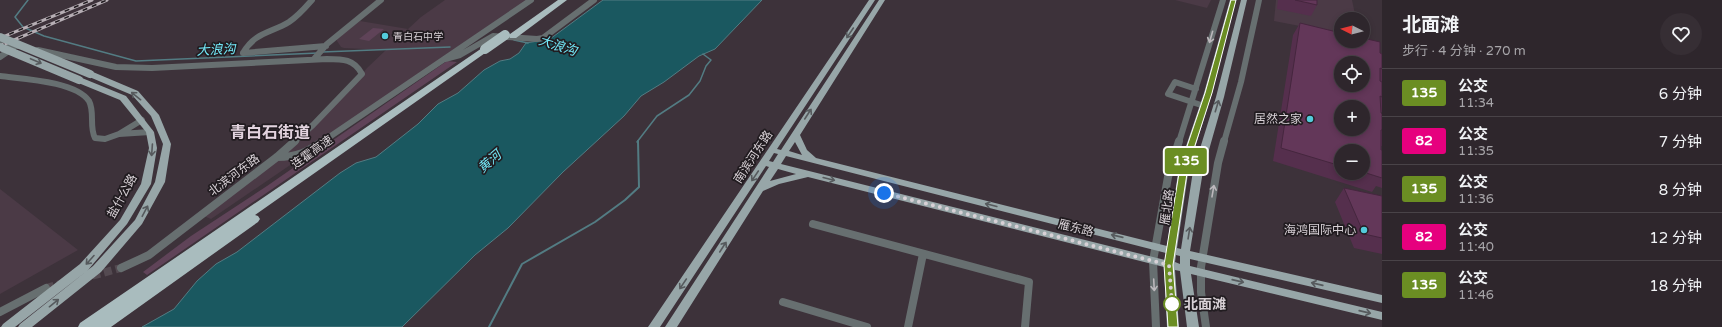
<!DOCTYPE html>
<html lang="zh">
<head>
<meta charset="utf-8">
<style>
  :root { --surface:#2e262c; --page:#362e34; --text:#f1f3f6; --muted:#a7a5a9; --line:#494348 }
  body { margin:0; font-family:"Varela Round","Noto Sans SC",sans-serif; background:var(--page); color:var(--text); height:100vh; display:flex; flex-direction:column; font-size:15px; white-space:nowrap }
  * { box-sizing:border-box; margin:0 }
  p { font-size:13px; color:var(--muted) }
  .icon { flex:none; width:22px; height:22px; fill:none; stroke:currentColor; stroke-width:2; stroke-linecap:round; stroke-linejoin:round }
  .map { position:relative; flex:1; overflow:hidden }
  .drawer { display:flex; flex-direction:column; background:var(--surface); width:340px }
  .drawer>* { flex:none }
  .badge { padding:0 8px; border-radius:3px; font-size:14px; line-height:26px }
  .needle { width:26px; rotate:276deg }
  .controls { position:absolute; left:1334px; top:12px; display:grid; gap:8px }
  .controls a { display:grid; place-items:center; width:36px; height:36px; border-radius:50%; background:var(--surface); box-shadow:0 2px 6px #0003,0 0 0 1px var(--line); font-size:20px }
  .you { position:absolute; width:20px; height:20px; margin:-10px; border:3px solid #fff; border-radius:50%; background:#1a73e8; box-shadow:0 0 0 6px #1a73e833 }
  .map>.badge { position:absolute; translate:-50% -50%; box-shadow:0 0 0 2px #fff }
  .round { display:grid; place-items:center; flex:none; width:42px; height:42px; border-radius:21px; background:var(--page) }
  .summary { display:flex; align-items:center; justify-content:space-between; height:68px; padding:0 20px }
  h1 { font-size:19px; font-weight:700; line-height:30px }
  ul { padding:0; list-style:none }
  li { display:flex; align-items:center; gap:12px; height:48px; padding:0 20px; border-top:1px solid var(--line) }
  li div { flex:1 }
  li b { display:block; font-size:15px }
  li em { font-style:normal }
  li .badge { min-width:44px; font-weight:700; text-align:center }
  main { display:flex; flex:1; min-height:0 }
  .map>svg:first-child { display:block }
  .built { fill:#4b3a46 }
  .green { fill:#5f4358 }
  .water { fill:#1a5860; stroke:#537c83 }
  .lines { fill:none; stroke-linecap:round; stroke-linejoin:round }
  .stream-far1 { stroke:#537c83; stroke-width:1.5 }
  .stream { stroke:#537c83; stroke-width:2 }
  .minor-tunnel { stroke:#544a51; stroke-width:8; stroke-dasharray:8 4; stroke-linecap:butt }
  .minor-far1 { stroke:#676f70; stroke-width:6 }
  .minor { stroke:#676f70; stroke-width:8 }
  .major { fill:#97a6a8; fill-rule:evenodd }
  .highway { fill:#a9bcbe; fill-rule:evenodd }
  .rail-casing { stroke:#b6aeb4; stroke-width:3 }
  .rail { stroke:#211c20; stroke-width:1.5; stroke-dasharray:5; stroke-linecap:butt }
  .major-bridge { stroke:#97a6a8; stroke-width:8 }
  .highway-bridge { stroke:#a9bcbe; stroke-width:10 }
  .wall { fill:#552f4d; fill-rule:evenodd }
  .building { fill:#633759; stroke:#45263e; fill-rule:evenodd }
  .oneway { stroke:#565a5d }
  .oneway2 { stroke:#bcb8bc }
  .line { fill:#6b8e23; stroke:#fff }
  .walk { stroke:#d8d1d6; stroke-width:4; stroke-dasharray:0 7.2 }
  .poi-dot { fill:#53cbdb; stroke:#211c20; stroke-width:1.5 }
  .stop-dot { fill:#fff; stroke:#6b8e23; stroke-width:2 }
  .labels { text-anchor:middle; stroke-width:3.5; stroke-linejoin:round; paint-order:stroke }
  .far-poi-label { font-size:10px; fill:#d8d1d6; stroke:#211c20; text-anchor:start }
  .poi-label { font-size:12px; fill:#d8d1d6; stroke:#211c20; text-anchor:end }
  .street-label { font-size:12px; fill:#d8d1d6; stroke:#211c20 }
  .water-label { font-size:13px; font-style:italic; fill:#73e9f9; stroke:#211c20 }
  .near-stop-label { font-size:14px; font-weight:bold; fill:#d8d1d6; stroke:#211c20; text-anchor:start }
  .district-label { font-size:16px; font-weight:bold; fill:#e2d3de; stroke:#211c20 }
</style>
</head>
<body>
<main>
<div class="map">
<svg width="1382" height="327" viewBox="0 0 1382 327">
  <rect width="100%" height="100%" fill="#3d323a"/>
  <path class="built" d="M445 0H532L211 219 199 214 289 146 346 94 367 68 386 50 344 48 341 47 337 41V38L360 21 408 29 421 17Z
    M1175 0H1211L1207 8Z
    M1276 0H1352L1356 19H1341V34L1274 21Z
    M0 189 78 250 0 294Z"/>
  <path class="green" d="M373 28 384 29 369 41 359 39Z
    M447 61 457 62 147 275 143 272 191 236 267 186Z"/>
  <path class="water" d="M603 0H762L715 49 699 56 664 82 641 96 624 116 563 172 508 228 475 255 402 327H142L174 309 197 281 216 264 237 252 340 173 356 163 376 157 418 124 438 104 458 93 484 70 500 61 510 59 519 53 526 43 550 39Z"/>
  <g class="lines">
    <path class="stream-far1" d="M28 0 15 17 23 27 44 36 136 61 318 53
      M514 40 528 43
      M322 52 450 47
      M637 142 657 116 689 95 700 81 706 66 711 60 703 54"/>
    <path class="stream" d="M489 327 522 264 595 222 625 200 639 187 638 141"/>
    <path class="minor-tunnel" d="M46 288 121 268"/>
    <path class="minor-far1" d="M0 43 18 46
      M38 50 116 67 152 68 327 59C343 59 354 59 362 74L313 125 294 142
      M243 53C255 32 271 33 289 22 298 16 305 8 312 0
      M243 53 326 46
      M0 57 13 48
      M314 59 327 44 381 0
      M445 59 460 55 493 36 537 39 543 38 594 0
      M0 76C22 79 75 81 89 101 95 112 89 127 95 138L105 139 119 134
      M1196 89 1175 82 1168 94 1204 106
      M142 120 119 134 150 132
      M322 142 531 0
      M1179 142 1223 0
      M1224 142 1241 82 1259 0"/>
    <path class="minor" d="M277 157C298 157 307 152 323 141
      M813 224 1029 282 1025 327
      M121 268 149 255 277 157 295 141
      M783 302 867 327
      M0 312 46 288
      M908 327 923 254
      M1156 327 1153 261 1168 177 1179 141
      M1206 327 1201 292V267L1218 163 1224 141"/>
    <path class="major" d="M869 0H875L777 149 781 150 879 0H885L800 135 807 150 816 158 1167 246 1179 167 1204 93 1230 0H1236L1212 93 1189 167 1177 248 1181 249 1193 171 1216 97 1241 0H1247L1224 97 1203 171 1190 251 1382 295V303L1190 259V266L1382 312V320L1191 274 1199 327H1187L1180 271 1175 270 1179 327H1167L1164 267 808 177 779 184 763 191 677 327H665L769 167 766 166 660 327H648ZM795 142 802 155 789 151ZM774 153 778 154 773 162 769 161ZM786 156 1166 253 1165 260 781 164ZM778 169 796 174 770 181ZM1176 255 1180 256V264L1175 262Z
      M87 72H93L138 91 159 115 171 144 165 182 142 224 101 272 32 327H18L20 324 93 266 135 220 155 182 163 144 151 116 132 95 87 76 86 74Z
      M76 78H82L126 96 154 132 157 148 151 184 127 224 88 270 15 327H1L3 324 80 264 120 220 141 184 149 148 146 132 120 100 76 82 75 80Z"/>
    <path class="highway" d="M558 0H567L516 38H510L509 36 510 34Z
      M485 46 489 49 488 51 255 215 258 216 260 219 258 222 111 327H78L80 323Z"/>
    <defs>
      <path id="rail" d="M0 38 92 0
        M0 46 107 0"/>
    </defs>
    <use href="#rail" class="rail-casing"/>
    <use href="#rail" class="rail"/>
    <path class="major-bridge" d="M0 37 90 74
      M0 47 79 80"/>
    <path class="highway-bridge" d="M485 49 505 35"/>
  </g>
  <path class="wall" d="M1278 0H1317V5L1311 16 1277 9Z
    M1300 23 1382 54V112H1381V113L1382 114V146H1381V150H1382V188L1376 186 1372 192 1273 161 1293 35ZM1341 151H1363V173H1341Z
    M1344 188 1382 196V254L1354 248 1335 202Z"/>
  <path class="building" d="M1295 0H1317V5Z
    M1300 23 1341 33V41H1363V38L1380 42V53L1382 54V69L1380 68V81L1382 82V97L1380 96 1381 113 1382 114V130H1381V150H1382V178L1363 172V151H1341V166L1281 148ZM1341 63H1363V85H1341ZM1341 107H1363V129H1341Z
    M1344 188 1382 196V238L1364 234Z"/>
  <defs><path id="oneway-shaft" d="M-6 0H5M1.5-3L5.5 0L1.5 3" fill="none" stroke-width="1.6" stroke-linecap="round" stroke-linejoin="round"/></defs>
  <g class="oneway">
    <use href="#oneway-shaft" transform="translate(850 33) rotate(124)"/>
    <use href="#oneway-shaft" transform="translate(36 61) rotate(23)"/>
    <use href="#oneway-shaft" transform="translate(136 96) rotate(-141)"/>
    <use href="#oneway-shaft" transform="translate(1217 106) rotate(-73)"/>
    <use href="#oneway-shaft" transform="translate(808 114) rotate(-57)"/>
    <use href="#oneway-shaft" transform="translate(152 150) rotate(94)"/>
    <use href="#oneway-shaft" transform="translate(755 176) rotate(124)"/>
    <use href="#oneway-shaft" transform="translate(829 179) rotate(14)"/>
    <use href="#oneway-shaft" transform="translate(991 205) rotate(-166)"/>
    <use href="#oneway-shaft" transform="translate(145 211) rotate(-62)"/>
    <use href="#oneway-shaft" transform="translate(1189 233) rotate(-81)"/>
    <use href="#oneway-shaft" transform="translate(1117 236) rotate(-167)"/>
    <use href="#oneway-shaft" transform="translate(723 247) rotate(-57)"/>
    <use href="#oneway-shaft" transform="translate(90 260) rotate(132)"/>
    <use href="#oneway-shaft" transform="translate(1238 281) rotate(13)"/>
    <use href="#oneway-shaft" transform="translate(683 284) rotate(124)"/>
    <use href="#oneway-shaft" transform="translate(1317 284) rotate(-167)"/>
    <use href="#oneway-shaft" transform="translate(54 303) rotate(-39)"/>
    <use href="#oneway-shaft" transform="translate(1365 312) rotate(13)"/>
  </g>
  <g class="oneway2">
    <use href="#oneway-shaft" transform="translate(1211 37) rotate(106)"/>
    <use href="#oneway-shaft" transform="translate(1213 191) rotate(-80)"/>
    <use href="#oneway-shaft" transform="translate(1154 285) rotate(87)"/>
  </g>
  <path class="line" d="M1231 0H1236L1212 93 1188 167 1173 265 1178 327H1168L1164 265 1180 167 1205 93Z"/>
  <g class="lines">
    <path class="walk" d="M884 193 1169 265 1172 304"/>
  </g>
  <g class="poi-dot">
    <circle cx="385" cy="36" r="4"/>
    <circle cx="1310" cy="119" r="4"/>
    <circle cx="1364" cy="230" r="4"/>
  </g>
  <circle class="stop-dot" cx="1172" cy="304" r="8"/>
  <g class="labels">
    <g class="far-poi-label">
      <text x="393" y="40">青白石中学</text>
    </g>
    <g class="poi-label">
      <text x="1302" y="123">居然之家</text>
      <text x="1356" y="234">海鸿国际中心</text>
    </g>
    <g class="street-label">
      <text transform="translate(312 152) rotate(-35)" y="4">连霍高速</text>
      <text transform="translate(753 157) rotate(-57)" y="4">南滨河东路</text>
      <text transform="translate(234 175) rotate(-37)" y="4">北滨河东路</text>
      <text transform="translate(122 196) rotate(-61)" y="4">盐什公路</text>
      <text transform="translate(1167 207) rotate(-82)" y="4">雁北路</text>
      <text transform="translate(1076 228) rotate(14)" y="4">雁东路</text>
    </g>
    <g class="water-label">
      <text transform="translate(558 45) rotate(17)" y="5">大浪沟</text>
      <text transform="translate(216 49) rotate(-3)" y="5">大浪沟</text>
      <text transform="translate(489 161) rotate(-41)" y="5">黄河</text>
    </g>
    <g class="near-stop-label">
      <text x="1184" y="309">北面滩</text>
    </g>
    <g class="district-label">
      <text x="270" y="138">青白石街道</text>
    </g>
  </g>
</svg>
<div class="controls">
<a><svg class="needle" viewBox="-14 -14 28 28"><path d="M0-13l5 13h-10z" fill="#e53935"/><path d="M0 13l5-13h-10z" fill="#a7a5a9"/></svg></a>
<a><svg class="icon" aria-label="locate" viewBox="0 0 24 24"><circle cx="12" cy="12" r="6"/><path d="M12 2v4M12 18v4M2 12h4M18 12h4"/></svg></a>
<a>+</a>
<a>−</a>
</div>
<div class="you" style="left:884px;top:193px"></div>
<b class="badge" style="left:1186px;top:161px;background:#6b8e23;color:#fff">135</b>
</div>
<section class="drawer">
<div class="summary"><div><h1>北面滩</h1><p>步行 · 4 分钟 · 270 m</p></div><a class="round"><svg class="icon" aria-label="heart" viewBox="0 0 24 24"><path d="M12 20l-8-8c-3-5 5-10 8-4 3-6 11-1 8 4z"/></svg></a></div>
<ul>
<li><span class="badge" style="background:#6b8e23;color:#fff">135</span><div><b>公交</b><p>11:34</p></div><em>6 分钟</em></li>
<li><span class="badge" style="background:#e6007e;color:#fff">82</span><div><b>公交</b><p>11:35</p></div><em>7 分钟</em></li>
<li><span class="badge" style="background:#6b8e23;color:#fff">135</span><div><b>公交</b><p>11:36</p></div><em>8 分钟</em></li>
<li><span class="badge" style="background:#e6007e;color:#fff">82</span><div><b>公交</b><p>11:40</p></div><em>12 分钟</em></li>
<li><span class="badge" style="background:#6b8e23;color:#fff">135</span><div><b>公交</b><p>11:46</p></div><em>18 分钟</em></li>
</ul>
</section>
</main>
</body>
</html>
